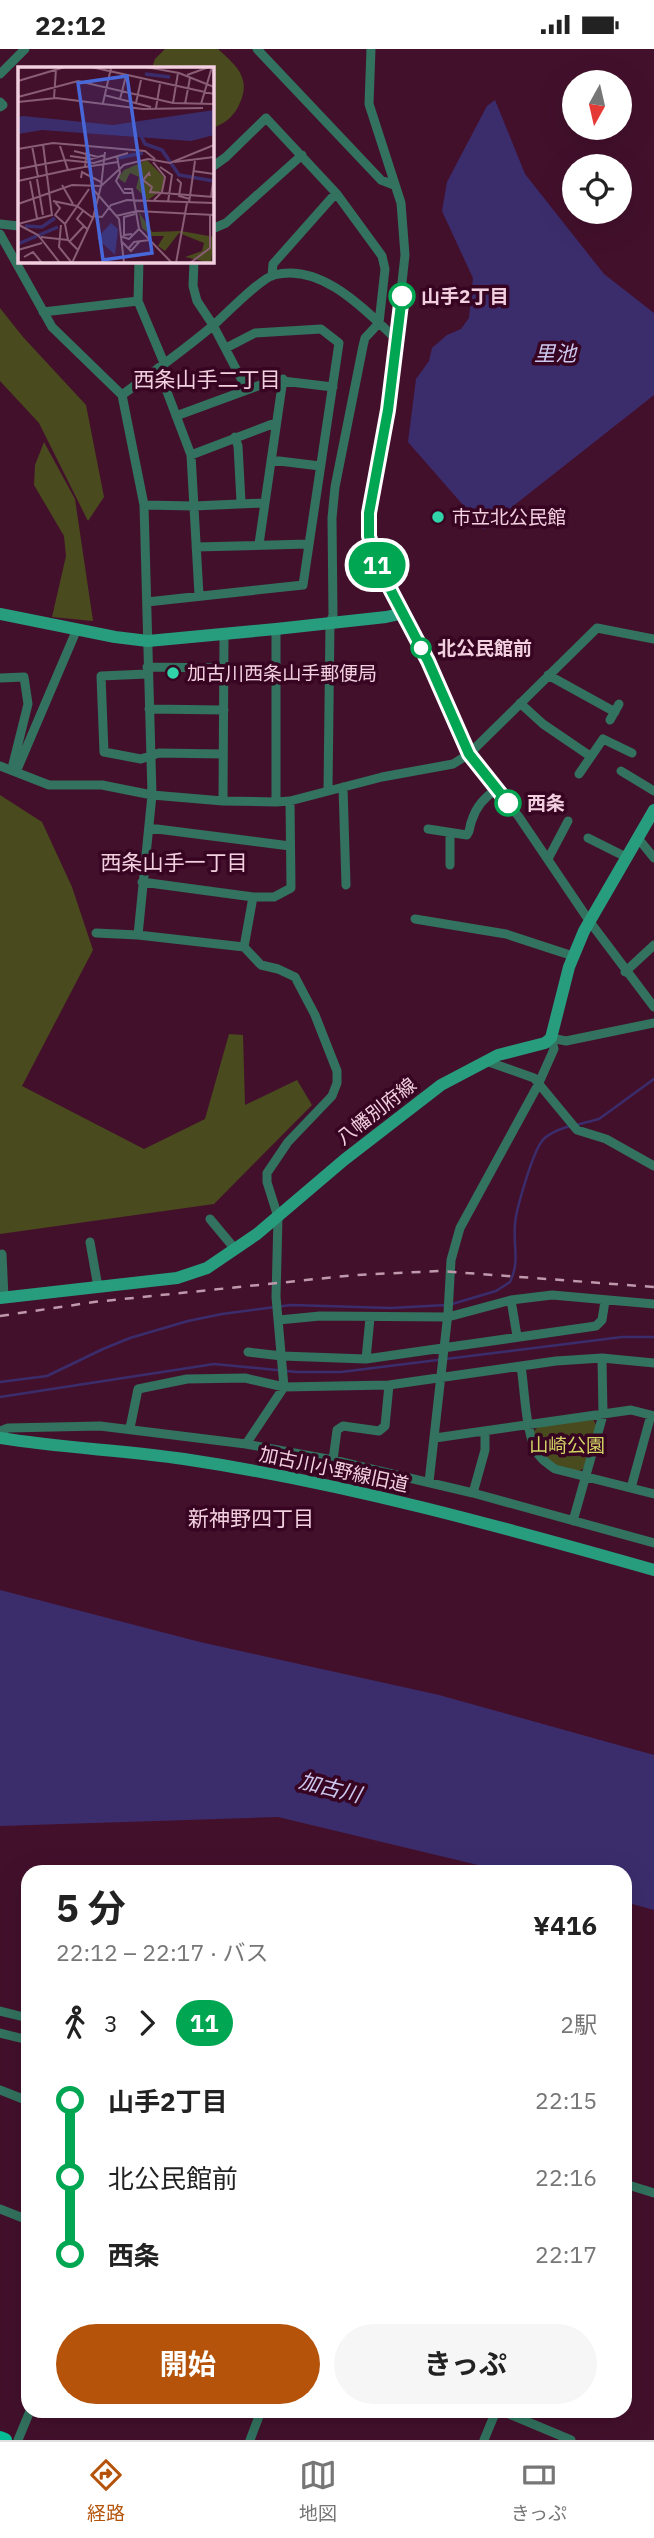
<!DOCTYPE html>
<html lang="ja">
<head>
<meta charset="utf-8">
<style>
  :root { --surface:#fff; --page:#f6f6f6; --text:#222; --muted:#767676; --line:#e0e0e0; --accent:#b45309 }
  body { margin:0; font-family:"IBM Plex Sans","Noto Sans JP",sans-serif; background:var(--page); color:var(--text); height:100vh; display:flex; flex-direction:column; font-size:26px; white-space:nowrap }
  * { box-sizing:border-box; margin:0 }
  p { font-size:23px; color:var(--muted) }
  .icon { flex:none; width:38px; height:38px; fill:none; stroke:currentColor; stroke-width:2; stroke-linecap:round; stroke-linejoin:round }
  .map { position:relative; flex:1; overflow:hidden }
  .drawer { position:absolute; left:21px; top:1816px; width:611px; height:553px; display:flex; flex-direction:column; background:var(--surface); border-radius:21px; box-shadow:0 7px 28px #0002 }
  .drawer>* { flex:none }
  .badge { padding:0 14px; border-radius:23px; font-size:24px; line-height:46px }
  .needle { width:46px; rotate:188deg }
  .fabs { position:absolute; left:562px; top:21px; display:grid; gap:14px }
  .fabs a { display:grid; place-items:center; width:70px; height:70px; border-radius:50%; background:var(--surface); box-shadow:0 7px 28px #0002; font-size:35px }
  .map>.badge { position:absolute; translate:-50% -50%; box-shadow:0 0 0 4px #fff }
  .legs { display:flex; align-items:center; gap:10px; height:77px; padding:0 35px; font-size:23px }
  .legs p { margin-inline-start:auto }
  .headline { display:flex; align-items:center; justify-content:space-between; height:119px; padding:0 35px }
  h1 { font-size:38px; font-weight:700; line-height:52px }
  .button { display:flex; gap:14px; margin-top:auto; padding:14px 35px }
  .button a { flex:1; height:80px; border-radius:42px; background:var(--accent); color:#fff; font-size:28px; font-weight:700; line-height:80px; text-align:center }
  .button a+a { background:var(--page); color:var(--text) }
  ul { padding:0 35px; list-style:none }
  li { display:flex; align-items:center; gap:24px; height:77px; font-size:26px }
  li i { display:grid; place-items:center; width:10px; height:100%; margin:0 9px; background:currentColor }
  li i::after { content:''; width:18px; height:18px; margin:-9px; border:5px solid; border-radius:50%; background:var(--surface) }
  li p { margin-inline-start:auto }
  li:first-child i { background:linear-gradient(#0000 50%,currentColor 0) }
  li:last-child i { background:linear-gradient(currentColor 50%,#0000 0) }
  .status { display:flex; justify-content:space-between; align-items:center; height:49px; padding:0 35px; background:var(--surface); direction:ltr }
  .status svg { height:19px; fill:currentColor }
  .menu { display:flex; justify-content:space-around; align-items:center; height:98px; border-top:2px solid var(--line); background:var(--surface); font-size:19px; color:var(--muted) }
  .menu a { display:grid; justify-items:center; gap:4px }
  .menu .on { color:var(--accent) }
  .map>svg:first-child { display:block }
  .green { fill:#494a1d }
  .water { fill:#3b2d6c }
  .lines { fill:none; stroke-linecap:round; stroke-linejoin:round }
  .stream { stroke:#3b2d6c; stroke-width:2.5 }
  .street { stroke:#32725e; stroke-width:9 }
  .secondary { stroke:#289d7d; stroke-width:12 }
  .primary { stroke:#05be95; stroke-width:14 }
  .rail { stroke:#bf98ab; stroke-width:2.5; stroke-dasharray:9 9; stroke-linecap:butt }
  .line-1-casing { stroke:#fff; stroke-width:16 }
  .line-1 { stroke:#00a651; stroke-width:10 }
  .stop-1-dot { fill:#fff; stroke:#00a651; stroke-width:3.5 }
  .poi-dot { fill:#31d4a9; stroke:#370522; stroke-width:2.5 }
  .labels { text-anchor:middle; stroke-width:7; stroke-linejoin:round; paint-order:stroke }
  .stop-label { font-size:19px; font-weight:bold; fill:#f2d0df; stroke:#370522; text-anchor:start }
  .poi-label { font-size:19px; fill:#f2d0df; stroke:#370522; text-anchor:start }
  .street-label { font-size:19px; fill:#f2d0df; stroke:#370522 }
  .park-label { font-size:19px; fill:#d1d464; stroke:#370522 }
  .water-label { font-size:21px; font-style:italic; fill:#ccc8ef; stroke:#370522 }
  .neighbourhood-label { font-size:21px; fill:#f2d0df; stroke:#370522 }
  .inset-river { fill:none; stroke:#3b2d6c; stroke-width:3.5 }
  .inset-road { fill:none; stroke:#895d74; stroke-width:2 }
  .view { fill:#4868d9; fill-opacity:0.15; stroke:#4868d9; stroke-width:3.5 }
  .inset-edge { fill:none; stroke:#f2d0df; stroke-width:3.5 }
</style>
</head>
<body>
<div class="status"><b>22:12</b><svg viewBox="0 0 49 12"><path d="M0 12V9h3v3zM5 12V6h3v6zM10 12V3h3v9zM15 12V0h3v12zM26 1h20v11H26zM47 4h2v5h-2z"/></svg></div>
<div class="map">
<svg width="654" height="2391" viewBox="0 0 654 2391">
  <rect width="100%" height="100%" fill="#43102c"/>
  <path class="green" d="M165 0H218C239 19 252 31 238 58 232 69 224 75 212 79V19H152L155 10Z
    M0 259 23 288 86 356 104 448 88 472 39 374 0 332Z
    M44 393 75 450 93 572 52 568 66 507 64 487 34 436 35 416Z
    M0 746 42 773 72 838 93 901 22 1037 144 1100 205 1070 229 985 243 986 245 1056 297 1031 312 1056 214 1155 0 1185Z
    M593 1370 596 1376 584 1419 578 1423C552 1416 539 1411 533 1383L538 1378Z"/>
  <path class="water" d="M495 51 525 125 604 225 654 264V346L484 480 408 393 416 330 429 312 432 299 447 286 461 280 469 269 473 229 442 162 447 133 487 57Z
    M0 1541 200 1593 439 1646 654 1706V1861L625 1853V1824L507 1823 278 1768 0 1777Z"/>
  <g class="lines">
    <path class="stream" d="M576 1076 599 1070 654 1030
      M452 1255 496 1242 510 1233C520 1213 513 1196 515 1175 516 1160 533 1103 542 1092 548 1084 560 1080 570 1077
      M0 1333 47 1327 103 1300 130 1289 188 1272 222 1265 291 1256 391 1259 446 1256
      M0 1348 214 1315 297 1323H341L622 1288H654"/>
    <path class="street" d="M257 0 381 131 394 136
      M371 0 369 55 401 154 405 206 388 361 369 464V487L376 513 428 612 469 705 519 768 590 873 654 958
      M0 25 25 0
      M0 53 3 56 0 58
      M212 118 226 108 266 69 336 144 382 207 385 220 379 274 365 289 363 297 335 438 332 469 333 566 330 574 328 741
      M0 175 19 177
      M212 180 226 174 302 106
      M0 185 52 278 122 346 144 456 152 746 138 886 244 898 261 916 278 920 295 928 315 966 337 1022V1034L332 1047 288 1093 267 1124V1133L278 1168 276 1248 284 1338 246 1395
      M139 212 138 252 164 314
      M194 212 193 237 197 252 213 276 246 339
      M272 227 273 215 336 144
      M43 263 138 252
      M158 319 191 406 199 546
      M122 346C153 323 187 299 216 274 228 263 260 230 274 226 322 213 366 262 397 291
      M176 367 274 331 333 338
      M235 388 238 397 241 453
      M191 406 275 374
      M271 411 320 417
      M144 456 194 457 263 454
      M259 495 283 330
      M196 498 308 495
      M147 553 303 536 339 294 321 280 255 284 226 299
      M147 618 224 619
      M147 625 101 627 104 703 141 710 159 704 223 705
      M548 626 615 663
      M0 629 24 628 28 655 13 715
      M520 654 543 675 590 707
      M149 660 224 661
      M610 671 619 655
      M0 717 49 736H102L152 746 223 752 276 753 290 752 382 728 453 715 469 705 597 579 654 590
      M621 722 654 742
      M16 723 77 580
      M579 725 603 690 632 704
      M343 738 346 836
      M223 752 224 585
      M276 753V580
      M149 779 290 797
      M428 780 467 786C471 781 469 777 472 771 476 758 486 747 497 740
      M637 788 654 809
      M588 789 626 808
      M548 810 568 772
      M450 816V784
      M142 833 253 848 244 898
      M253 848H274L291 839 290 752
      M415 870 506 885 573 907
      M96 884 138 886
      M625 923 654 896
      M486 1012 534 1029 577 1081 606 1090 654 1117
      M210 1170 235 1200
      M90 1193 98 1238
      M2 1205 4 1248
      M511 1251 517 1287
      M279 1271 320 1267 448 1268 511 1251 552 1246 654 1255
      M248 1303 282 1307 366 1310 596 1277 602 1271 605 1252
      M366 1310 370 1269
      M521 1317C525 1344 525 1375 535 1400 539 1409 547 1414 555 1420L654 1445
      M130 1379 138 1340 187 1330 245 1329 284 1338 389 1336 556 1312 602 1309 654 1314
      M0 1382 8 1379 100 1377 246 1395 333 1411 473 1444 654 1494
      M435 1389 631 1361 654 1367
      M333 1411 337 1381 343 1377 379 1382 385 1377 389 1336
      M429 1433 448 1264 451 1211 460 1179 538 1036 554 1000 551 989 566 992 654 974
      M631 1439 651 1366
      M473 1444 485 1401V1383
      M573 1472 603 1366 602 1309
      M0 1962 28 1969
      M0 1984 28 1991
      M0 2041 28 2052
      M625 2135 654 2144
      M0 2160 28 2171
      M502 2362 571 2391
      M18 2391 30 2362
      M250 2391 261 2362
      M484 2391 496 2362"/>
    <path class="secondary" d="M0 565 115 588 148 592 276 580 386 568 404 564
      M0 1249 177 1229 207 1219 257 1185 344 1111 441 1036 498 1006 545 994 551 989 569 918 584 882 654 761
      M0 1389C61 1399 123 1401 184 1410 344 1434 499 1477 654 1521"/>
    <path class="primary" d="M0 2389 5 2391"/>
    <path class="rail" d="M0 1267 94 1253 355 1226 440 1222 654 1238"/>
  </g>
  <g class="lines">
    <defs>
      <path id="line-1" d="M402 247 388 361 369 464V487L376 513 428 612 469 705 508 754"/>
    </defs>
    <use href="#line-1" class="line-1-casing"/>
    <use href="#line-1" class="line-1"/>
  </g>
  <g class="stop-1-dot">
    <circle cx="402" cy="247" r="12"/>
    <circle cx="421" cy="599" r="9"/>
    <circle cx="508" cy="754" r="12"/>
  </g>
  <g class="poi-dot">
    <circle cx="438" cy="468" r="7"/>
    <circle cx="173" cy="624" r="7"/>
  </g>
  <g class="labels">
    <g class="stop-label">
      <text x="421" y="254">山手2丁目</text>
      <text x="437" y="606">北公民館前</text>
      <text x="527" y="761">西条</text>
    </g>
    <g class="poi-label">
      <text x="452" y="475">市立北公民館</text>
      <text x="187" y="631">加古川西条山手郵便局</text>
    </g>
    <g class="street-label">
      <text transform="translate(376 1062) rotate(-38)" y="7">八幡別府線</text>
      <text transform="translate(334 1420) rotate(12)" y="7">加古川小野線旧道</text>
    </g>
    <g class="park-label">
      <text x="567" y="1403">山崎公園</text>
    </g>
    <g class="water-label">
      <text x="555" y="312">里池</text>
      <text transform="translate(330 1739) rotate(14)" y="7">加古川</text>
    </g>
    <g class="neighbourhood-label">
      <text x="207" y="338">西条山手二丁目</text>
      <text x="174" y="821">西条山手一丁目</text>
      <text x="251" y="1477">新神野四丁目</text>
    </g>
  </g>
  <g transform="translate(18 18)">
    <rect width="196" height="196" fill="#43102c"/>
    <path d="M129 93 146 110 144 123 130 133 118 121 121 110 112 106 107 116 100 111 106 103ZM121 145 134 165 163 164 196 170 193 196 167 190 184 184 186 176 161 166 147 184 140 179 146 169H134L124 161Z" fill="#494a1d"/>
    <path d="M196 43V68L173 74 24 63 0 67V50L5 49 95 58ZM93 156 100 162 97 188 79 171Z" fill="#3b2d6c"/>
    <path class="inset-river" d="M127 7 152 10M123 69 127 77 144 83 161 108 196 114M100 91 125 86M7 159 24 160 37 151M0 177 40 160"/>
    <path class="inset-road" d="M73 0 196 27M128 0 161 6 196 20M169 8 191 0M0 14 47 0M86 28 133 40M0 30 60 14 155 36 196 37M36 31 38 2M102 32 108 9M0 35 38 31 125 42 185 41M85 36 93 1M118 36 123 13M155 36 160 6M167 37 172 11M183 37 194 0M138 41 142 17M14 79 20 110M42 79 50 103 67 100 69 82M0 82 35 76 127 84 137 92M56 84 80 90M52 89 73 92 87 88M99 89 102 106 98 114 106 126H115M135 95 147 110 144 125 136 133M156 95 196 90M67 100 100 95M142 100 154 108 150 135M0 102 47 93 76 96 110 86M175 104 196 107M132 109 131 106 125 113 134 120 132 125 196 130M63 111 64 105 83 115M19 112 25 148M159 112 163 116 161 129 172 132M0 114 50 103M12 114 19 151M44 118 55 137M74 121 101 152 106 196M106 122H114L121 162 154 196M193 130 196 107M35 134 59 139 75 151M37 135 42 141 37 148 47 157M171 136 177 94M0 137 54 118 83 119 87 85M65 144 59 152 69 162M75 149 84 150 93 138 109 133 196 136M98 149 119 144 196 148M0 157 34 148 25 77M47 157 71 122M47 157 50 173 60 183M1 158 20 168 42 196M43 158 41 180 54 196M114 167 106 168V150L117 147M102 169 111 172 121 162M23 170 50 173M103 174 113 184 122 174M51 175 66 159M110 182 116 175 132 173M0 183 24 176M6 190 15 185 24 196M54 196 75 151 83 119 106 98 130 92 152 96 196 78M158 196 169 136M172 196 192 181V148"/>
    <path class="view" d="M109 9 134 186 85 193 60 16Z"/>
    <rect width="196" height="196" class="inset-edge"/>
  </g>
</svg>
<div class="fabs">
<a><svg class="needle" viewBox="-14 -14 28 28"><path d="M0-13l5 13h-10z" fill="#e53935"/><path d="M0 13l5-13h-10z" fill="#767676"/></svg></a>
<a><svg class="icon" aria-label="locate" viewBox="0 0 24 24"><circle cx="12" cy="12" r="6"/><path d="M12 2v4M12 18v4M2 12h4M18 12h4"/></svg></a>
</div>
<b class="badge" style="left:377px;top:516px;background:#00a651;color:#fff">11</b>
<section class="drawer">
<div class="headline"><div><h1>5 分</h1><p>22:12 – 22:17 · バス</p></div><b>¥416</b></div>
<div class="legs"><svg class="icon" aria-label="walk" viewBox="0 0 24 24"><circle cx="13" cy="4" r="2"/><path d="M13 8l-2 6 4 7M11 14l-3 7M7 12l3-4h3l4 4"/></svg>3<svg class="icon" aria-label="forward" viewBox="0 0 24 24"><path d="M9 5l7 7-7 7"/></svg><b class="badge" style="background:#00a651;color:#fff">11</b><p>2駅</p></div>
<ul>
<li><i style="color:#00a651"></i><b>山手2丁目</b><p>22:15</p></li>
<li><i style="color:#00a651"></i><span>北公民館前</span><p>22:16</p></li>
<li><i style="color:#00a651"></i><b>西条</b><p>22:17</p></li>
</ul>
<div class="button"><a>開始</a><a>きっぷ</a></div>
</section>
</div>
<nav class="menu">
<a class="on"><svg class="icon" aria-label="directions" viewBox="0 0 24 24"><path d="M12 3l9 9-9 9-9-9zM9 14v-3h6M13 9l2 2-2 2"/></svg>経路</a>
<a><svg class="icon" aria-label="map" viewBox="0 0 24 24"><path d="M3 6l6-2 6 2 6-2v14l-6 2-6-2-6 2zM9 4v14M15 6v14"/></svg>地図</a>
<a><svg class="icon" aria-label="tickets" viewBox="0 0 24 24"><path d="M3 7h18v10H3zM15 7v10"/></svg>きっぷ</a>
</nav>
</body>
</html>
